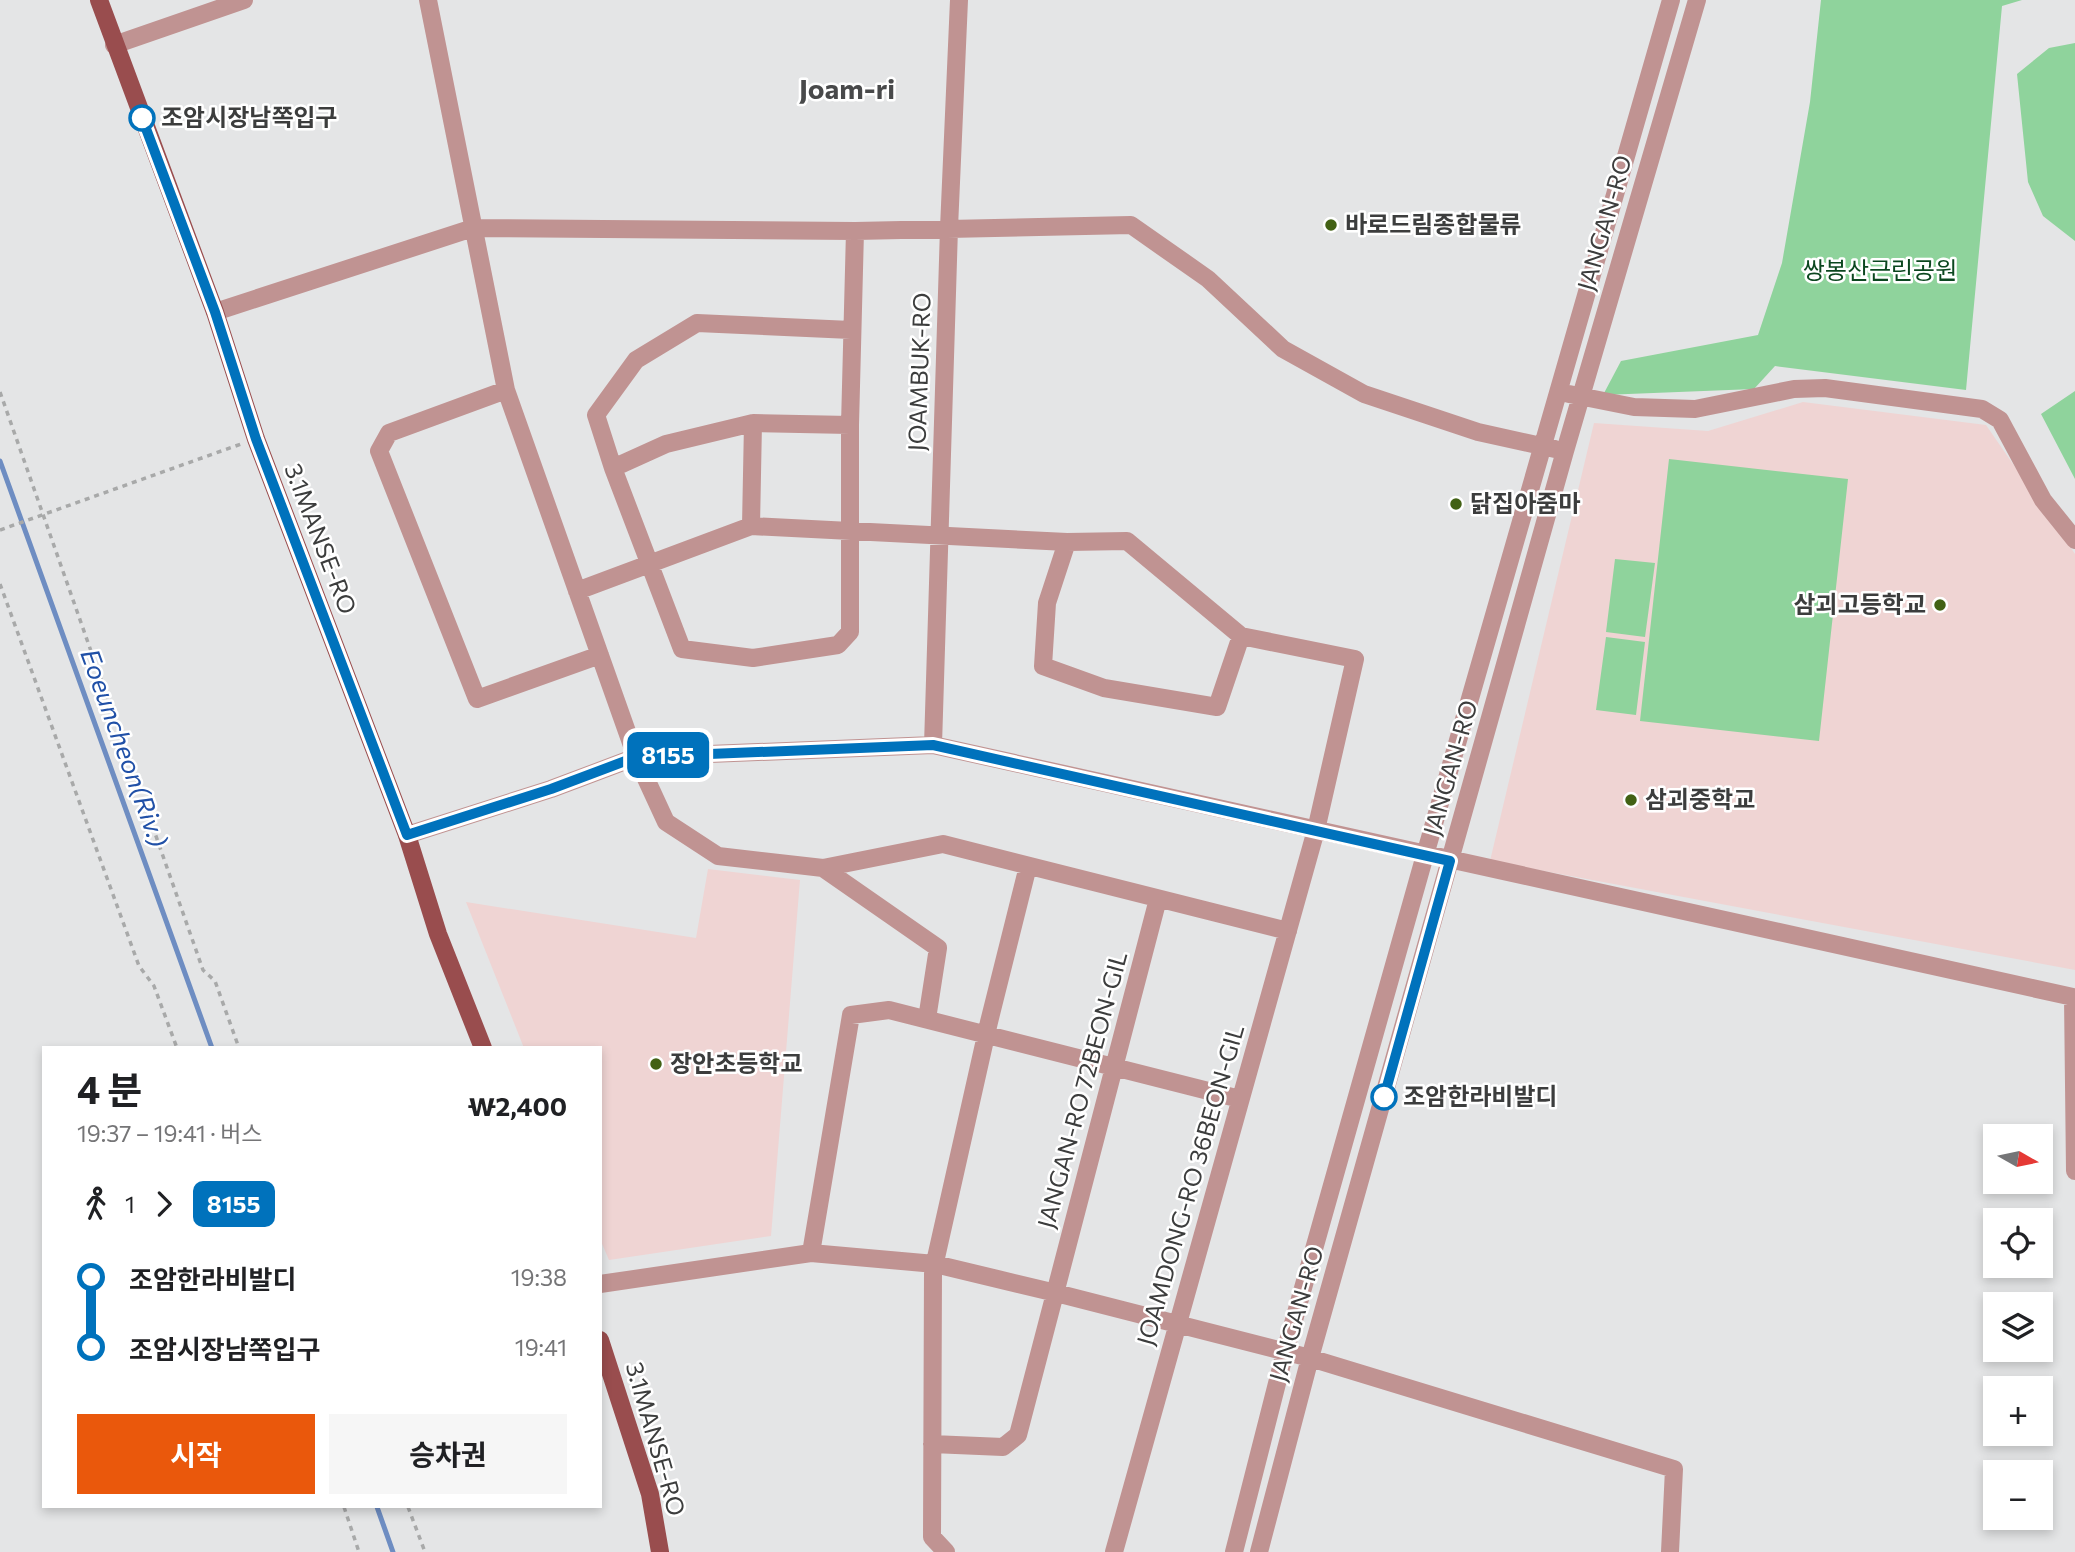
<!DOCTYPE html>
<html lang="ko">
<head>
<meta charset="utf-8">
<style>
  :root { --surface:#fff; --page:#f6f6f6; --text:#202124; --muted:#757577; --accent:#ea580c }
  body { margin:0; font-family:Commissioner,"Noto Sans KR",sans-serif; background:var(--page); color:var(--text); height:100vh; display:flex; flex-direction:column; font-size:26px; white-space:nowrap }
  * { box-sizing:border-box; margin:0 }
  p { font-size:23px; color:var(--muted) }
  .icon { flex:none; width:38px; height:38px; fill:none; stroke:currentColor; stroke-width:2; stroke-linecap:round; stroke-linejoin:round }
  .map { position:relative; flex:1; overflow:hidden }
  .details { position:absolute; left:42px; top:1046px; width:560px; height:462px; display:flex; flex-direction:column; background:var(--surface); border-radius:0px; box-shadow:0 4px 10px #0003 }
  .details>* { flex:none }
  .badge { padding:0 14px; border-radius:10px; font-size:24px; line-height:46px }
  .needle { width:46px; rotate:99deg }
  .controls { position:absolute; left:1983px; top:1124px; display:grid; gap:14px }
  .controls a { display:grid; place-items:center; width:70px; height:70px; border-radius:0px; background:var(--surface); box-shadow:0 4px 10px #0003; font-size:35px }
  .map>.badge { position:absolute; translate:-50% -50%; box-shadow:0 0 0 4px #fff }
  .legs { display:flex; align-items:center; gap:10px; height:77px; padding:0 35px; font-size:23px }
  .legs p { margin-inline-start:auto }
  .overview { display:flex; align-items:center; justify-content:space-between; height:119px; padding:0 35px }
  h1 { font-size:38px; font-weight:700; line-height:52px }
  .cta { display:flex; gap:14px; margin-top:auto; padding:14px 35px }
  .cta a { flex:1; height:80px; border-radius:0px; background:var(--accent); color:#fff; font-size:28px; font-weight:700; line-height:80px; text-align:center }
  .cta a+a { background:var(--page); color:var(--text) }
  ul { padding:0 35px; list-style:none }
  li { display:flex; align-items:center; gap:24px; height:70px; font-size:26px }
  li i { display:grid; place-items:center; width:10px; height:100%; margin:0 9px; background:currentColor }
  li i::after { content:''; width:18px; height:18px; margin:-9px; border:5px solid; border-radius:50%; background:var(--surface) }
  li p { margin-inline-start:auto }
  li:first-child i { background:linear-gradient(#0000 50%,currentColor 0) }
  li:last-child i { background:linear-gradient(currentColor 50%,#0000 0) }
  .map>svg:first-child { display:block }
  .education { fill:#efd4d3 }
  .green { fill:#8fd39c }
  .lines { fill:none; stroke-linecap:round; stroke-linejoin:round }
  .stream { stroke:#6e8dc2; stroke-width:5 }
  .path { stroke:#a8a9a9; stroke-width:3.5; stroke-dasharray:5 5; stroke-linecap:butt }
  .minor { stroke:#c09392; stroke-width:18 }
  .major { stroke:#994d4e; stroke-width:18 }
  .line-1-casing { stroke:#fff; stroke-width:16 }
  .line-1 { stroke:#0072bc; stroke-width:10 }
  .stop-1-dot { fill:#fff; stroke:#0072bc; stroke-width:3.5 }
  .poi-dot { fill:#426114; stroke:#fff; stroke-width:2.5 }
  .labels { text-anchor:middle; stroke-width:5; stroke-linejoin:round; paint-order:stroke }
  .stop-label { font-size:24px; font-weight:bold; fill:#3c3d3d; stroke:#fff; text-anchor:start }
  .street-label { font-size:24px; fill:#3c3d3d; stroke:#fff }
  .poi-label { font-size:24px; font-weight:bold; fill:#3c3d3d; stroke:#fff; text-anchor:start }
  .park-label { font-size:24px; fill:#0b471f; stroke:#fff }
  .water-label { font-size:26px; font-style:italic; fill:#2050a7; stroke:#fff }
  .quarter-label { font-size:28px; font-weight:bold; fill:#48494a; stroke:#fff }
</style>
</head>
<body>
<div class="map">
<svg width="2075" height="1552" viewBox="0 0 2075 1552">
  <rect width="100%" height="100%" fill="#e4e5e6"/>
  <path class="education" d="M1803 402 1986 425 2075 554V970L1490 861 1594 423 1708 431Z
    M708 869 800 880 771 1236 609 1260 600 1239V1048H524L466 902 696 938Z"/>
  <path class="green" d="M1821 0H2022L2002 6 1966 390 1775 366 1754 389 1603 395 1621 361 1758 335 1782 263 1810 102Z
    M2075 43V241L2043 216 2028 182 2017 74 2049 48Z
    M2075 391V479L2041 414Z
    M1669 459 1848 479 1819 741 1640 721Z
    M1615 559 1655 563 1645 637 1606 632Z
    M1606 637 1645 642 1636 715 1596 710Z"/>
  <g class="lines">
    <path class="stream" d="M0 461 212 1048
      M377 1507 393 1552"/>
    <path class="path" d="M0 392 203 970 215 981 239 1048
      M0 530 241 444
      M0 584 139 966 154 986 177 1048
      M344 1507 359 1552
      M408 1507 425 1552"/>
    <path class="minor" d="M428 0 506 390 636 757 666 822 718 856 823 868 943 844 1288 931
      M114 45 244 0
      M215 312 473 228 855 231 1131 225 1208 279 1283 349 1364 394 1478 432 1555 449
      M506 390 389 433 379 451 477 699 600 655
      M1569 394 1634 407 1695 409 1794 389 1825 388 1982 409 2000 420 2043 500 2075 540
      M753 423 850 425V632L838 645 753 658 682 649 613 468 666 444Z
      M850 425 855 231
      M613 468 596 415 636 360 697 323 851 330
      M751 526 753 423
      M577 591 751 526 1067 542 1127 541 1241 636 1217 707 1104 688 1043 666 1047 603 1067 542
      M933 745 949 228 959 0
      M407 835 551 789 636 757 933 745 2073 997 2075 1171
      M823 868 938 948 927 1019
      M1240 1099 889 1010 851 1015 811 1253 935 1264 1056 1293 1310 1358 1674 1469 1670 1552
      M600 1284 811 1253
      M932 1444 1003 1447 1018 1435 1158 899
      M946 1552 932 1537 933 1271 989 1022 1028 866
      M1114 1552 1316 830 1355 659 1241 636
      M1234 1552 1285 1352 1425 855 1671 0
      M1259 1552 1310 1358 1565 451 1697 0"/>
    <path class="major" d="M99 0 215 312 256 439 407 835 438 934 483 1048
      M600 1340 650 1494 660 1552"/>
  </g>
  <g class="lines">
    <defs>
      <path id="line-1" d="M142 118 215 312 256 439 407 835 551 789 636 757 933 745 1450 861 1384 1097"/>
    </defs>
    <use href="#line-1" class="line-1-casing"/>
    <use href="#line-1" class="line-1"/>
  </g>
  <g class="stop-1-dot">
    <circle cx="142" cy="118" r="12"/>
    <circle cx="1384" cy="1097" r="12"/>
  </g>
  <g class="poi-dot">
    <circle cx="1331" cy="225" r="7"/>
    <circle cx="1456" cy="504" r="7"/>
    <circle cx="1940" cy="605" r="7"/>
    <circle cx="1631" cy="800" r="7"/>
    <circle cx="656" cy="1064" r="7"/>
  </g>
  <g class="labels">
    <g class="stop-label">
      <text x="161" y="126">조암시장남쪽입구</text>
      <text x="1403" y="1105">조암한라비발디</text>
    </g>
    <g class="street-label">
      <text transform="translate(1605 223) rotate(-74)" y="8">JANGAN-RO</text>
      <text transform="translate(920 372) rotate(-88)" y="8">JOAMBUK-RO</text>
      <text transform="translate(320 539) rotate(69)" y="8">3.1MANSE-RO</text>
      <text transform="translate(1451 768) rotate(-74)" y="8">JANGAN-RO</text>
      <text transform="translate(1083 1090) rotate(-75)" y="8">JANGAN-RO 72BEON-GIL</text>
      <text transform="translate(1191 1185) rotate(-74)" y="8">JOAMDONG-RO 36BEON-GIL</text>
      <text transform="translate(1297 1314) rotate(-74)" y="8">JANGAN-RO</text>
      <text transform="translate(655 1439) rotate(74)" y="8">3.1MANSE-RO</text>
    </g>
    <g class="poi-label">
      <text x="1345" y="233">바로드림종합물류</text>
      <text x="1470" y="512">닭집아줌마</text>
      <text x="1926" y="613" text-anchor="end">삼괴고등학교</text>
      <text x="1645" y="808">삼괴중학교</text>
      <text x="670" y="1072">장안초등학교</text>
    </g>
    <g class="park-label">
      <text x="1880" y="279">쌍봉산근린공원</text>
    </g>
    <g class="water-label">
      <text transform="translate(124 748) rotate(70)" y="9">Eoeuncheon(Riv.)</text>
    </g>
    <g class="quarter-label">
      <text x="847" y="99">Joam-ri</text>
    </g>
  </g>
</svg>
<div class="controls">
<a><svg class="needle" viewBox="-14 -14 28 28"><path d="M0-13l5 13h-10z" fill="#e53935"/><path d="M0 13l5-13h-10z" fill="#757577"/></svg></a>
<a><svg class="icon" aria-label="locate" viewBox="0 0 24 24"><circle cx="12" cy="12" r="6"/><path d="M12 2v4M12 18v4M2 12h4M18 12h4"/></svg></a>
<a><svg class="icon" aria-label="layers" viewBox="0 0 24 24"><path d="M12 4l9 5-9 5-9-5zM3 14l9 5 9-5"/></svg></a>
<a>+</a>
<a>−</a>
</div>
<b class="badge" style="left:668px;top:755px;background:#0072bc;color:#fff">8155</b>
<section class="details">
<div class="overview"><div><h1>4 분</h1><p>19:37 – 19:41 · 버스</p></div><b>₩2,400</b></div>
<div class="legs"><svg class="icon" aria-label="walk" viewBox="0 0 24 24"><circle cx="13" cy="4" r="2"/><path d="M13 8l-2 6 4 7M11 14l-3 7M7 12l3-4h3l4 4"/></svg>1<svg class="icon" aria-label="forward" viewBox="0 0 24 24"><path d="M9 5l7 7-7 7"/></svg><b class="badge" style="background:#0072bc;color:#fff">8155</b></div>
<ul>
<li><i style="color:#0072bc"></i><b>조암한라비발디</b><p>19:38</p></li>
<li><i style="color:#0072bc"></i><b>조암시장남쪽입구</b><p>19:41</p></li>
</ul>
<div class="cta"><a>시작</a><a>승차권</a></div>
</section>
</div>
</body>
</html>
